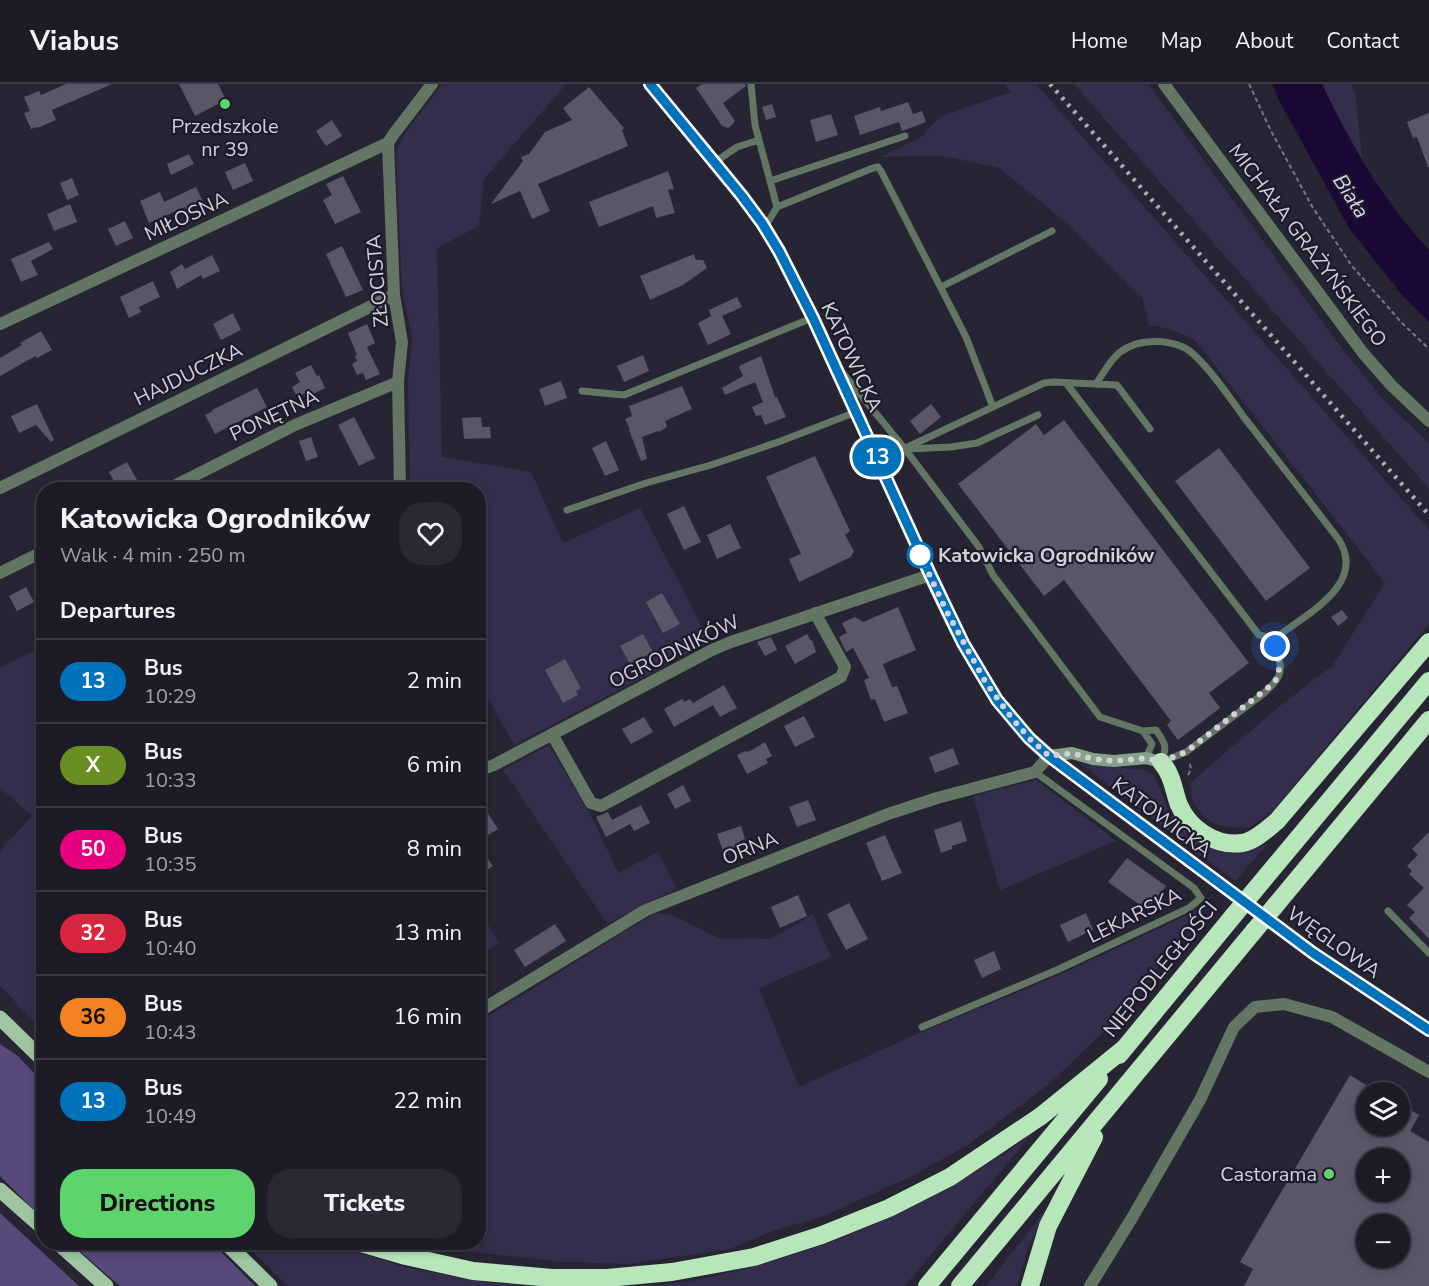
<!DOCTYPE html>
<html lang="en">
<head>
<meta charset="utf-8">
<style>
  :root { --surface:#1d1b26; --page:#2a2832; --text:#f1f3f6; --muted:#a0a1a7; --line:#3b3943; --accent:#5dd56c }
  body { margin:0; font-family:"Nunito Sans",sans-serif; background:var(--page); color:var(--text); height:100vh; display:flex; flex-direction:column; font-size:22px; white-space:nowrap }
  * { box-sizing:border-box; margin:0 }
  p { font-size:20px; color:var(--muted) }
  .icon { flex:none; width:33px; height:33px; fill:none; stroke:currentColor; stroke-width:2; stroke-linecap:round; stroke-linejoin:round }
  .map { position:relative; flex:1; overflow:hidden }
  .panel { position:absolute; left:36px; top:398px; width:450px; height:768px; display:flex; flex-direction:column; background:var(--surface); border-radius:24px; box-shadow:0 3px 9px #0003,0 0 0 2px var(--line) }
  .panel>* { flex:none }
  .badge { padding:0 12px; border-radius:20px; font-size:21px; line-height:39px }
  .tools { position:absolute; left:1356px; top:998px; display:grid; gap:12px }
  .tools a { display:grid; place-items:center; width:54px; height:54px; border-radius:50%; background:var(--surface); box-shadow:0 3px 9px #0003,0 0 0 2px var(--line); font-size:30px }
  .you { position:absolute; width:30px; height:30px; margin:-15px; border:4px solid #fff; border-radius:50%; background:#1a73e8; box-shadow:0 0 0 9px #1a73e833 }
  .map>.badge { position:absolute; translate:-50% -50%; box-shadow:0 0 0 3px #fff }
  h2 { padding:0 24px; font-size:22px; line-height:54px }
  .round { display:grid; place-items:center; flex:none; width:63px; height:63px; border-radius:24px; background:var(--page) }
  .headline { display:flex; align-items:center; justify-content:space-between; height:102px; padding:0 24px }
  h1 { font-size:28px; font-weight:800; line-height:45px }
  .primary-button { display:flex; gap:12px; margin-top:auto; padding:12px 24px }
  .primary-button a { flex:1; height:69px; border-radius:24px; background:var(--accent); color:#111; font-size:24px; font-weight:800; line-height:69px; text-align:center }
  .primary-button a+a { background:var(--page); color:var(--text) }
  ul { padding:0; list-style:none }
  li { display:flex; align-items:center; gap:18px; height:84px; padding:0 24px; border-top:2px solid var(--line) }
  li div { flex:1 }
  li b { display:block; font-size:22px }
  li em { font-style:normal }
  li .badge { min-width:66px; font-weight:700; text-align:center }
  header { display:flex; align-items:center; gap:36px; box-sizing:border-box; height:84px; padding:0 30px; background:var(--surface); border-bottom:2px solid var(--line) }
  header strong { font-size:28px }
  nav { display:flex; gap:33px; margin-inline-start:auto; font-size:21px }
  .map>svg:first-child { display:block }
  .green { fill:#352d4c }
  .forest { fill:#574a7a }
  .water { fill:#190934 }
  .building { fill:#5a5668; fill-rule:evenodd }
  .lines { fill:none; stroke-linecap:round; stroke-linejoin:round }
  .path { stroke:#797783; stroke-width:2; stroke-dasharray:4.5 3; stroke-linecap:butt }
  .lane { stroke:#637664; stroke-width:7 }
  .street { stroke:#637664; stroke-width:12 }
  .secondary { stroke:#85a386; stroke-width:12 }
  .primary { stroke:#9fc6a0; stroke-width:15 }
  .highway { stroke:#b6e6b9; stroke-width:18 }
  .rail { stroke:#adabb6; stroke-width:4.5; stroke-dasharray:3 6; stroke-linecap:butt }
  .highway-bridge { stroke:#b6e6b9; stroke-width:18 }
  .line-casing { stroke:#fff; stroke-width:14 }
  .line { stroke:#0072bc; stroke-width:9 }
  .walk { stroke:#d3d1db; stroke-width:6; stroke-dasharray:0 10.8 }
  .poi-dot { fill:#5dd56c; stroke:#1e1a29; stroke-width:2 }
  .stop-dot { fill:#fff; stroke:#0072bc; stroke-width:3 }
  .labels { text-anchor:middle; stroke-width:4.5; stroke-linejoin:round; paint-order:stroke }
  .poi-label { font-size:20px; fill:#d3d1db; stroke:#1e1a29 }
  .street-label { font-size:20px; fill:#d3d1db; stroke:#1e1a29 }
  .stop-label { font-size:20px; font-weight:bold; fill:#d3d1db; stroke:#1e1a29; text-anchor:start }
  .water-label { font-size:21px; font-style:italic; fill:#dcd5f4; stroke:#1e1a29 }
</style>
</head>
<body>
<header>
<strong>Viabus</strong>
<nav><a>Home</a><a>Map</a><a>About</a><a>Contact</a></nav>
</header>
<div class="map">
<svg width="1429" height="1202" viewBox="0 0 1429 1202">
  <rect width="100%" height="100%" fill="#272433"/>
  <path class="green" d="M442 0H566L484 95 479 142 437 164 442 373 531 388 563 459 640 424 710 558 514 661 479 598 478 405H410L408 297 412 253 402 207 396 68 403 52Z
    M1005 0H1036L1429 446V540L1272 728 1249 744 1228 743 1215 740 1202 731 1192 716 1190 699 1275 626 1333 581 1385 499 1206 270C1202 264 1198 259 1192 255 1183 249 1160 241 1149 242L1142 213 1063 136 999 84 943 72 880 73 923 52 939 33 1011 8Z
    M1074 0H1148L1334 254 1382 314 1429 359V405Z
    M1322 0H1351L1356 13 1362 75 1335 26Z
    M43 563 44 930 35 939 0 902V767L32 732 0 704V584Z
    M549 661 592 733 618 789 658 768 677 805 607 839 503 686Z
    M1081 680 1146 686 1155 693 1169 727 1182 742 1247 767 1268 760 1235 797Z
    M1036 696 1116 757 1000 806 973 712Z
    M1207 822 1116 936 1049 1000 968 1061 910 1093 824 1132 773 1147 730 1165 629 1180 564 1178 482 1169 442 1167 411 1158H478L479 938 655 829 672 831 718 854 772 855 813 830 831 873 759 904 799 1003 917 950 1061 890Z
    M478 825 499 858 479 873H478Z
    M1036 1045 905 1202H625C646 1201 668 1201 689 1197 799 1177 905 1134 999 1073 1012 1065 1024 1055 1036 1045Z
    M1047 1124 1028 1164 1017 1202H986Z
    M244 1158H327L404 1183 470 1196 523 1202H288Z"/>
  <path class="forest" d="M0 960 18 972 43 999V1135L0 1092Z
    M0 1129 79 1202H0Z
    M69 1158H211L255 1202H120Z"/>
  <path class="water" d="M1272 0H1322C1350 60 1384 118 1429 166V238L1402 211 1349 144 1280 18Z"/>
  <path class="building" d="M66 0H112L52 26 56 36 37 44V43L31 45 24 29 30 27 24 13 39 7 41 11Z
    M179 0H218L226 16 195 32Z
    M702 0H745L746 2 723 19 735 37 731 42 728 44 722 42 696 4Z
    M589 3 624 44 622 46 628 62 538 100 550 127 532 135 520 107 491 120 523 77 521 73 529 70 545 48 572 36 563 24Z
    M908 18 913 30 922 27 926 38 902 47 899 38 860 51 854 32 880 23 881 27Z
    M772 20 776 33 766 36 762 23Z
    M1429 29V83H1428L1417 53 1413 54 1407 38Z
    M831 30 838 51 816 58 810 36Z
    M332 36 342 52 326 62 316 47Z
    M189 70 194 80 171 91 167 80Z
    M245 79 253 97 233 106 225 88Z
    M668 87 674 105 668 106 675 129 656 134 653 122 599 143 589 118Z
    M343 92 361 128 335 140 323 116 332 111 326 100Z
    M72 94 79 111 67 116 60 99Z
    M196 103 203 118 186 126 185 123 149 139 140 117 160 108 164 118Z
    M70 120 77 138 54 147 47 130Z
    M125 137 133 154 116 162 108 145Z
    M49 158 53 165 31 177 38 191 21 198 11 175Z
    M342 162 363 206 346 213 326 170Z
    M694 170 696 176H703L707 184 683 201 650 216 640 192Z
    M212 171 220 187 203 195 201 191 177 205 170 188 182 180 185 185Z
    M153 197 160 213 139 223 141 228 129 234 120 213Z
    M737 213 742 223 722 232 731 250 708 261 698 239 711 232 709 226Z
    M233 229 241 246 221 256 213 240Z
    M367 240 375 259 367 263 380 290 366 296 363 289 357 291 352 280 357 277 355 272 357 271 348 249Z
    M41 247 52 266 37 274 36 272 30 275 0 292V274L22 261 20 259Z
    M643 271 649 287 624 298 617 282Z
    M761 272 775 313H777L786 333 765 341 761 331 756 332 752 323 763 318 755 298 725 311 722 304 743 292 739 283 741 281Z
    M311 281 317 292 319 291 325 304 307 313 306 309 297 313 292 303 300 298 295 289Z
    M561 297 567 314 545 322 539 305Z
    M682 302 692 325 665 337 667 343 659 348 658 347 642 353 647 375 641 377 629 346H630L625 335 632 332 629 322Z
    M257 304 267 323 215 350 205 331 213 327 212 326Z
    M37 320 54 356 51 358 36 341 19 349 11 332Z
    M931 320 941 333 920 350 910 337Z
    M354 333 375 374 359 382 338 341Z
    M481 333 482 343H490L491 354 464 355 462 334Z
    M1064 336 1249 579 1209 609 1220 624 1178 656 1167 641 1171 637 1064 496 1044 512 958 400 1036 340 1044 351Z
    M311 353 318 373 306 377 299 357Z
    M606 357 619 386 605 392 592 364Z
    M1219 364 1310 484 1266 517 1175 397Z
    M815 372 850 447 845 451 854 467 851 473 799 498 789 475 801 470 766 393Z
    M127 378 137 396 121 405H118L109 388Z
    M684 422 701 458 684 466 667 430Z
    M730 440 741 464 717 475 707 451Z
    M26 503 34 518 17 527 9 512Z
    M662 509 680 540 663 549 646 518Z
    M898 523 916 566 883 580 892 603 897 602 908 629 884 638 875 615 871 616 864 596 869 594 853 564 846 568 839 553 847 549 842 539 855 533 863 538Z
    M1342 526 1348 534 1338 542 1331 533Z
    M643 550 653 568 630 580 620 562Z
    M807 550 811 557 812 556 816 568 795 580 785 562Z
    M771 553 777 566 765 572 757 558Z
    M565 575 581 604 576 607 578 611 563 619 545 586Z
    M724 601 737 624 720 633 713 621 674 643 664 625 682 615 684 618 690 615 693 619Z
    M804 632 815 653 795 663 784 642Z
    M644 633 653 648 631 660 622 645Z
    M765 658 772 672 766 675 768 679 747 690 737 671 745 667 747 668 752 666Z
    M953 664 959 680 935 689 929 673Z
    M683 701 691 717 675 725 667 710Z
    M478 714 498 745 478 757Z
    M808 716 816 736 797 743 789 723Z
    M641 721 650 739 634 747 630 740 606 753 596 733 608 728 612 736Z
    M961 737 967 757 952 762V765L941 769 934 746Z
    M741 742 745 755 740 757 742 764 724 770 717 750Z
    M1429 748V855L1409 834 1415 828 1407 821 1424 804 1409 790 1412 787 1407 782 1418 771 1412 765Z
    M885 751 902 789 882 797 866 759Z
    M478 762 493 782 478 792Z
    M1127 774 1166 802 1147 826 1108 798Z
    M798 811 807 832 780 844 771 823Z
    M849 819 868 855 846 866 827 830Z
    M1086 829 1093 846 1068 858 1060 841Z
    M555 840 566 857 525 883 514 866Z
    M994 867 1001 885 982 894 974 876Z
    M1350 991 1366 1001V1041H1400V1020L1419 1031 1410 1047 1429 1058V1202H1244L1253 1185 1240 1178ZM1366 1074H1400V1107H1366ZM1366 1140H1400V1173H1366Z"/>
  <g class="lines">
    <path class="path" d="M1249 0 1271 47 1313 124 1352 182 1401 238 1429 265
      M1188 691 1191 685 1189 677"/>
    <path class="lane" d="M751 0 755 41 777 123 765 143
      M715 78 737 63 759 56
      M770 97 905 52
      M777 123 873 84 878 83 881 87 966 253 993 323
      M941 203 1052 147
      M841 287 905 365 979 463 993 491 1100 633 1143 647 1156 646C1165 659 1168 663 1161 678
      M1066 299 1259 551 1276 555
      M1096 300C1102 291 1107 282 1114 274 1130 255 1162 254 1183 263 1200 270 1231 315 1243 332 1275 373 1307 414 1339 456 1366 499 1310 528 1281 550 1268 564 1285 575 1279 591 1276 599 1269 604 1263 610L1186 668 1164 677
      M582 307 624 311 812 234
      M908 365 951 363 977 359 1038 331
      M878 377 1044 299 1053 298 1117 301 1150 345
      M567 426 646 399 711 381 781 357 856 328
      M1143 647 1152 660 1146 674
      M1388 827 1429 869
      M922 943 1059 885 1189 824 1201 814 1194 804 1035 688"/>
    <path class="street" d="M1164 0 1363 269 1392 302 1429 337
      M0 240 388 59
      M0 404 394 211
      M168 405 295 341 398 298
      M400 405 398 298 402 258 394 211 388 59 393 51 432 0
      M0 489 44 467
      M552 650 591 719 601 722 841 593 845 583 815 529
      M478 687 494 681 712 566 731 558 930 491
      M478 928 646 826 888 730 937 714 1035 688 1049 672
      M1090 1202 1132 1134 1200 1016 1234 943 1255 923 1284 920 1332 933 1429 988"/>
    <path class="secondary" d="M650 0C700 60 755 119 791 189 806 218 818 247 832 276 857 331 882 386 907 442 934 501 959 562 997 615 1012 637 1030 655 1049 672L1313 869 1429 946
      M1049 672 1072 669 1093 675 1114 677 1146 674 1161 678"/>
    <path class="primary" d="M0 934 44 977
      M0 1106 44 1145
      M57 1158 106 1202
      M225 1158 270 1202"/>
    <path class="highway" d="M1161 678C1173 691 1173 705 1179 721 1189 744 1215 763 1242 759 1255 757 1267 745 1277 737L1429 558
      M1254 807 1429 597
      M1275 822 1429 636
      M1119 971 1234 831
      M358 1158 406 1172 473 1187 552 1194H607L672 1188 754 1173 822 1151 889 1124 950 1093 1041 1032 1126 963
      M927 1202 1099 995
      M960 1202 1254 847
      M1030 1202 1048 1142 1094 1053"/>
    <path class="rail" d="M1050 0 1429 431"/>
    <path class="highway-bridge" d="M1234 831 1254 807
      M1254 847 1275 822"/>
  </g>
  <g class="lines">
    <defs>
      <path id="line" d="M650 0 742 112 762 139 779 167 813 234 930 490 963 559 997 616 1029 654 1049 672 1313 869 1429 946"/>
    </defs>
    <use href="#line" class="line-casing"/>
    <use href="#line" class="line"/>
    <path class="walk" d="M920 471 947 528 986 599 1011 633 1029 654 1049 672 1072 669 1093 675 1114 677 1146 674 1161 678 1186 668 1274 599C1282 586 1279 576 1275 562"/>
  </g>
  <g class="poi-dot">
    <circle cx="225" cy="20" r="6"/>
    <circle cx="1329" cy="1090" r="6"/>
  </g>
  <circle class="stop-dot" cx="920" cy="471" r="12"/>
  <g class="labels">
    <g class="poi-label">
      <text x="225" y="49">Przedszkole<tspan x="225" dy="23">nr 39</tspan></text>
      <text x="1317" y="1097" text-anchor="end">Castorama</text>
    </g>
    <g class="street-label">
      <text transform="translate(186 132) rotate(-25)" y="7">MIŁOSNA</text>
      <text transform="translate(1308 161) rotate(53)" y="7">MICHAŁA GRAŻYŃSKIEGO</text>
      <text transform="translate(377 197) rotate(-95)" y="7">ZŁOCISTA</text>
      <text transform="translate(852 273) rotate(65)" y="7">KATOWICKA</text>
      <text transform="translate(188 290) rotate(-26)" y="7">HAJDUCZKA</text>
      <text transform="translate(274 331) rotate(-25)" y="7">PONĘTNA</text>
      <text transform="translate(674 567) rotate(-26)" y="7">OGRODNIKÓW</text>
      <text transform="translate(1162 733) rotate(37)" y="7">KATOWICKA</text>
      <text transform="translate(750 764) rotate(-22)" y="7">ORNA</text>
      <text transform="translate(1134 831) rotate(-26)" y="7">LEKARSKA</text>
      <text transform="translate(1334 858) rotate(35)" y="7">WĘGLOWA</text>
      <text transform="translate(1160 885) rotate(-51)" y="7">NIEPODLEGŁOŚCI</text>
    </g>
    <g class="stop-label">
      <text x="938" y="478">Katowicka Ogrodników</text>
    </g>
    <g class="water-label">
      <text transform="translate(1351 112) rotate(57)" y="7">Biała</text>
    </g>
  </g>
</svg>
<div class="tools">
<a><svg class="icon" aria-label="layers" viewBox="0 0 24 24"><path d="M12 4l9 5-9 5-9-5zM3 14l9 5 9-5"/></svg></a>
<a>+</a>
<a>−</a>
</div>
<div class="you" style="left:1275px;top:562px"></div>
<b class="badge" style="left:877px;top:373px;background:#0072bc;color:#fff">13</b>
<section class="panel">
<div class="headline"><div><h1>Katowicka Ogrodników</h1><p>Walk · 4 min · 250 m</p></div><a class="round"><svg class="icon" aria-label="heart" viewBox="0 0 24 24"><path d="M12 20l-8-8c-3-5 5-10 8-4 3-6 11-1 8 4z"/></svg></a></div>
<h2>Departures</h2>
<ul>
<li><span class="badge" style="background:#0072bc;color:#fff">13</span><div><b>Bus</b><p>10:29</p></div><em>2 min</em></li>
<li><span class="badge" style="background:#6b8e23;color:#fff">X</span><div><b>Bus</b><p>10:33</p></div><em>6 min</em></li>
<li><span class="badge" style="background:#e6007e;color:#fff">50</span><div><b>Bus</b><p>10:35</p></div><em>8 min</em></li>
<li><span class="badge" style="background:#d7263d;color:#fff">32</span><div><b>Bus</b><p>10:40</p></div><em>13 min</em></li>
<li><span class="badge" style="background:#f58220;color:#111">36</span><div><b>Bus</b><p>10:43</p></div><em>16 min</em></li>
<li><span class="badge" style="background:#0072bc;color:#fff">13</span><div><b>Bus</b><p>10:49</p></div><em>22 min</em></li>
</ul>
<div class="primary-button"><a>Directions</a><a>Tickets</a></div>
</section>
</div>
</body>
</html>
